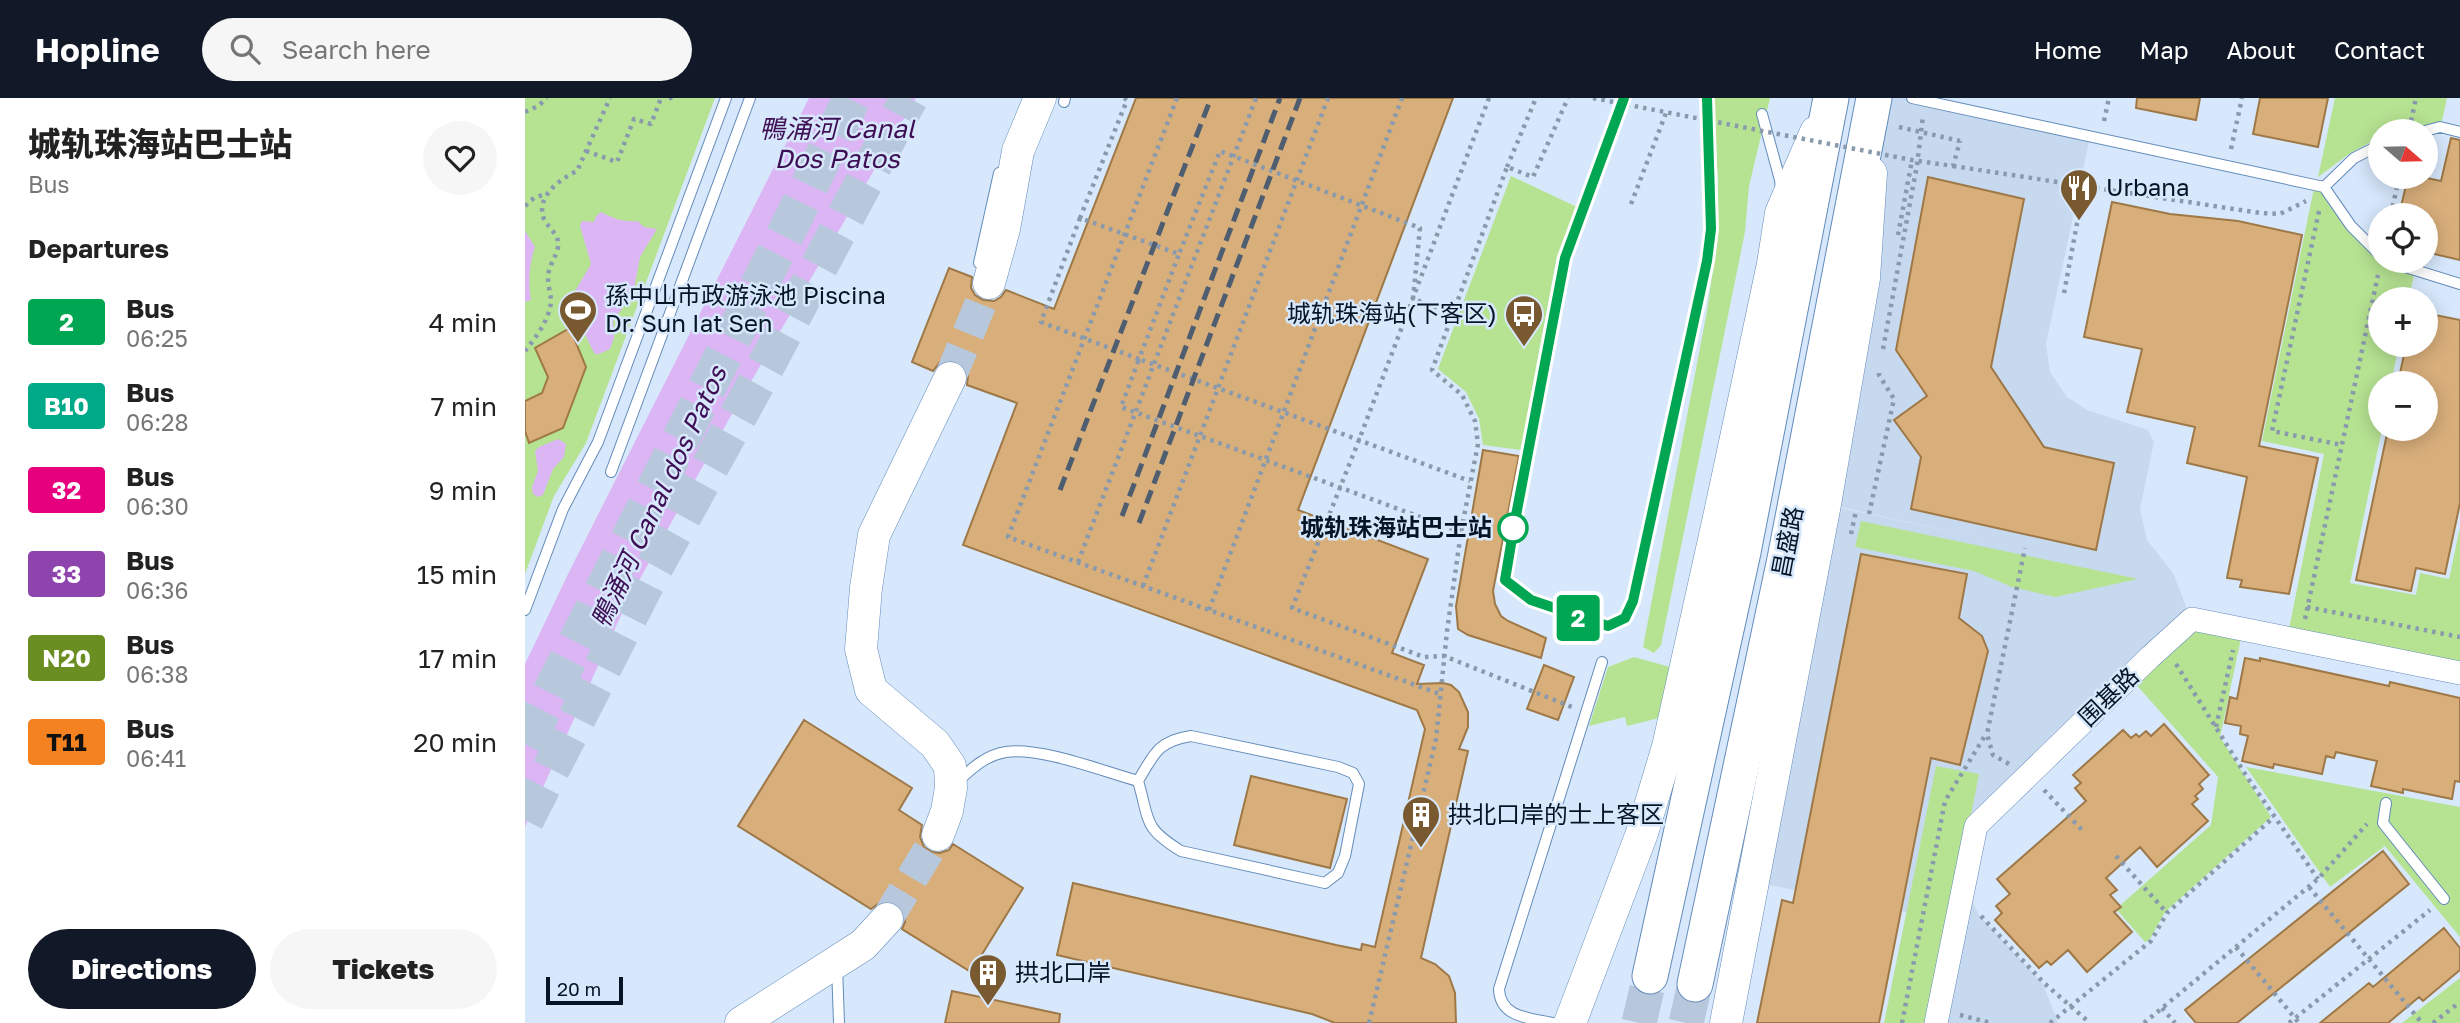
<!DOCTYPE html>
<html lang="en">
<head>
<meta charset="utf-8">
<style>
  :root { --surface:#fff; --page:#f6f6f6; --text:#222; --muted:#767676; --accent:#111827 }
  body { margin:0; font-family:"Golos Text","Noto Sans SC",sans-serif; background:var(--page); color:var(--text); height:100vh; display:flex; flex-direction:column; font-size:26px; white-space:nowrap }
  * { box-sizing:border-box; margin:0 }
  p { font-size:23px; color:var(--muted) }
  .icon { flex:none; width:38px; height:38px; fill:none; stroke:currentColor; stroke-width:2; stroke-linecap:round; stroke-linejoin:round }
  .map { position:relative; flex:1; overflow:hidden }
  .sheet { display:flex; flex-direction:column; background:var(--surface); width:525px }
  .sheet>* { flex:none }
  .badge { padding:0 14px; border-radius:5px; font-size:24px; line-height:46px }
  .needle { width:46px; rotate:110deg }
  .controls { position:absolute; left:1843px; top:21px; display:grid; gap:14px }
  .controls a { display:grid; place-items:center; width:70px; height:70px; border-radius:50%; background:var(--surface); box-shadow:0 4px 18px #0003; font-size:35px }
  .scale { position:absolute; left:21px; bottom:18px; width:77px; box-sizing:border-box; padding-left:7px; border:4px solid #051526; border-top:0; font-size:19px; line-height:24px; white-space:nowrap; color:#051526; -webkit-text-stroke:5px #d7e8fc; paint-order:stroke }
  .map>.badge { position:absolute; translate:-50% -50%; box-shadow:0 0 0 4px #fff }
  h2 { padding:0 28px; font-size:26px; line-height:63px }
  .round { display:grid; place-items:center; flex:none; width:74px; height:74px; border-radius:37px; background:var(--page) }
  .summary { display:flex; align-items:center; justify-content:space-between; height:119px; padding:0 28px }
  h1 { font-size:33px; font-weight:800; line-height:52px }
  .action { display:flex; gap:14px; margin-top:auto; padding:14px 28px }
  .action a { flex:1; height:80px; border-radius:42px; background:var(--accent); color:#fff; font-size:28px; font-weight:800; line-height:80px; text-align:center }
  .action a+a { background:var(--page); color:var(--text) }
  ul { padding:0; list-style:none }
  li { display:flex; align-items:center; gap:21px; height:84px; padding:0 28px }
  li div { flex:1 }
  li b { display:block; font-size:26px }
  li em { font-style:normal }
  li .badge { min-width:77px; font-weight:700; text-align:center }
  header { display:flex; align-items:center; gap:42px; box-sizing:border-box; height:98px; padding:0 35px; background:var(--accent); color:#fff }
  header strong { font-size:33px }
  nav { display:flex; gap:38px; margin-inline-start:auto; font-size:24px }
  .search { width:490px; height:63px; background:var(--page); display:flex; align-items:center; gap:18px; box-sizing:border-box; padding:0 24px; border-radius:38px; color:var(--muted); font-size:26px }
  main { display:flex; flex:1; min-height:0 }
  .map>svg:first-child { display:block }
  .built { fill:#c6d9ef }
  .green { fill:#b6e392 }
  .water { fill:#dcb5f4 }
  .building { fill:#d8ae7b; stroke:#9e7846; stroke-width:2 }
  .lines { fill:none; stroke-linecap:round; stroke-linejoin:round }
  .secondary-tunnel { stroke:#b8c8dc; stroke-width:32; stroke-dasharray:32 16; stroke-linecap:butt }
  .primary-tunnel { stroke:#b8c8dc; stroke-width:35; stroke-dasharray:35 18; stroke-linecap:butt }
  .highway-tunnel { stroke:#b8c8dc; stroke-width:38; stroke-dasharray:38 19; stroke-linecap:butt }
  .lane-casing { stroke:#638bb9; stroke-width:12 }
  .street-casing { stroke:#638bb9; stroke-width:24 }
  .secondary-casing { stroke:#638bb9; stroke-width:33 }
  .primary-casing { stroke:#638bb9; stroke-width:37 }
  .path { stroke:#8a9aad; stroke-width:4.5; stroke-dasharray:3.5 5; stroke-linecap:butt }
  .lane { stroke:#fff; stroke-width:10 }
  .street { stroke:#fff; stroke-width:23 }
  .secondary { stroke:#fff; stroke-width:32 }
  .primary { stroke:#fff; stroke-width:35 }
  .rail { stroke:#4e5e70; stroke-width:5; stroke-dasharray:14 7; stroke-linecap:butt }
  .path-bridge { stroke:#8a9aad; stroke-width:4.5; stroke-dasharray:3.5 5; stroke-linecap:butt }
  .line-casing { stroke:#fff; stroke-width:16 }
  .line { stroke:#00a651; stroke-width:10 }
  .stop-dot { fill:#fff; stroke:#00a651; stroke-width:3.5 }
  .labels { text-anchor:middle; stroke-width:5; stroke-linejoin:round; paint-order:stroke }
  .poi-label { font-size:24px; fill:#051526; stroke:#d7e8fc; text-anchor:start }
  .stop-label { font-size:24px; font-weight:bold; fill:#051526; stroke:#d7e8fc; text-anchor:end }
  .street-label { font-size:24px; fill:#051526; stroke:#d7e8fc }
  .water-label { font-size:26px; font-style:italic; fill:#3e0f54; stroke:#d7e8fc }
</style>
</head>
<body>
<header>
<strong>Hopline</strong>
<div class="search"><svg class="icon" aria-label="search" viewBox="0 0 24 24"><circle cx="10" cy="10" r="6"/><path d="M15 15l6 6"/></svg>Search here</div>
<nav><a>Home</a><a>Map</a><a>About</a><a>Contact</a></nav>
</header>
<main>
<section class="sheet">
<div class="summary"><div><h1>城轨珠海站巴士站</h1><p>Bus</p></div><a class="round"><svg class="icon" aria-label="heart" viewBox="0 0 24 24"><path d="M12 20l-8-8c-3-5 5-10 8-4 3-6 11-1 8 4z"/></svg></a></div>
<h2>Departures</h2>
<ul>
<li><span class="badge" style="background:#00a651;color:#fff">2</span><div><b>Bus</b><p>06:25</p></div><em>4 min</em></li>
<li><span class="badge" style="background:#0a8;color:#fff">B10</span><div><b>Bus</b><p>06:28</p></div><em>7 min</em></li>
<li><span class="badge" style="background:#e6007e;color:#fff">32</span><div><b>Bus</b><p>06:30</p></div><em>9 min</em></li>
<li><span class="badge" style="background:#8e44ad;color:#fff">33</span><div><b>Bus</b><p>06:36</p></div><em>15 min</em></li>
<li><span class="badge" style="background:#6b8e23;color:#fff">N20</span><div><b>Bus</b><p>06:38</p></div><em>17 min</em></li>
<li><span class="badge" style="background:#f58220;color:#111">T11</span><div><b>Bus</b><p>06:41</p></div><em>20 min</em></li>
</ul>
<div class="action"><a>Directions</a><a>Tickets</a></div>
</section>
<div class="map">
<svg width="1935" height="925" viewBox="0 0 1935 925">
  <rect width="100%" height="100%" fill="#d7e8fc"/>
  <path class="built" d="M1350 0H1382L1565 39 1521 246 1525 274 1542 299 1562 312 1623 332 1629 344 1615 411 1622 442 1648 475 1666 521 1449 727 1431 824 1229 784 1301 407 1456 440 1301 406Z
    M1439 788 1454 817 1518 886 1533 925H1412Z"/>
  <path class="green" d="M0 0H190L61 345 29 398 0 476Z
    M1188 0H1245L1224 88 1220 134 1136 547 1129 555 1118 549 1182 213 1192 143 1193 84Z
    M1810 0H1922L1917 23 1873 33H1855V39L1824 56 1793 79Z
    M986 78 1052 109 1032 158 996 352 958 347 954 321 941 294 913 271Z
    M1789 90 1797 91 1824 134 1860 168 1889 176 1884 201H1855V247H1874L1866 285H1855V331H1857L1825 485 1891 497 1895 475 1924 481 1935 429V571L1763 536 1799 356 1737 343Z
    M1336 423 1613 481 1530 499 1487 489 1449 473 1330 449Z
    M1669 526 1717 536 1695 639 1746 719 1640 814 1625 841 1620 844 1591 811 1686 727 1693 679 1608 583Z
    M1109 559 1152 571 1142 618 1102 628 1100 619 1064 628 1083 569Z
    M1411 668 1454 676 1405 925H1359Z
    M1721 669 1935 709V839L1860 748 1805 789Z
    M1935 880V925H1877Z"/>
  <path class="water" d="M284 0H391L203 323 102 504 0 729V566L45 472Z
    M76 114C90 121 97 124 113 123L119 129 132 131 115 159 108 197 88 222 89 240 85 251 74 256H70L67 251 51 217 46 200 66 166 55 128 57 123 69 124 71 118Z
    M0 133 10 149C4 167 3 183 6 202L0 204Z
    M33 341 41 346 39 359 28 371 18 397 13 399 8 396 7 389 13 373 10 353 14 349Z"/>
  <path class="building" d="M611 0H928L773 412 903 461 867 555 899 567 892 586 918 585 926 587 934 594 943 614V629L934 651 943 653 896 860 910 866 924 878 930 895 931 925H810L787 916 532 857 548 785 811 847 836 852 837 846 850 849 900 631 892 612 438 447 492 305 442 287 443 278 441 270 432 263 424 262 415 264 408 273 387 264 424 170 447 179 446 190 450 197 458 202 469 203 476 199 481 192 529 211Z
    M1612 0H1675L1671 22 1611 10Z
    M1735 0H1803L1793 49 1728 36Z
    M1926 40 1935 42V162L1905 155 1910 134 1900 132V117H1874L1883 79H1897L1916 83Z
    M1403 79 1499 101 1466 269 1519 349 1589 365 1571 452 1386 411 1396 359 1369 322 1402 298 1371 252Z
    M1587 104 1645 116 1713 123 1777 137 1734 348 1793 360 1764 496 1715 489 1717 482 1702 480 1722 379 1662 365 1670 329 1602 314 1617 251 1559 239Z
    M1900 215 1935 222V405L1920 476 1891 470 1886 493 1831 482 1863 331H1900V285H1873L1881 247H1900Z
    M45 230 61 269 38 330 4 345 0 333V303L17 295 23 279 10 250Z
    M958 352 994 358 968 493 970 506 976 518 983 523 1021 540 1016 560 943 537 933 531 931 508Z
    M1336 456 1442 476 1434 520 1457 538 1463 553 1435 667 1406 660 1354 925H1232L1257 802 1268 805Z
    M1720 560 1735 563V560L1864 588 1865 584 1935 600V684L1930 683 1927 701 1878 691V695L1846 688 1852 663 1811 654 1809 660 1801 658 1797 676 1749 666 1748 670 1717 663 1723 638 1715 636 1716 628 1700 625 1705 599 1712 601Z
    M1019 567 1049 579 1033 622 1002 611Z
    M279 622 387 690 374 712 397 727 395 739 399 749 407 754 415 755 424 752 428 746 498 790 446 874 377 831 380 824V816L374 807 365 803H357L346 811 213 728Z
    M1639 626 1684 677 1674 686 1678 691 1670 698 1673 701 1667 706 1683 723 1632 769 1615 749 1581 780 1592 792 1585 797 1596 809 1589 814 1607 834 1562 874 1543 852 1526 867 1522 863 1514 870 1470 822 1477 815 1471 808 1485 796 1472 781 1561 703 1550 690 1556 685 1548 677 1598 632 1606 640 1611 636 1614 639 1621 633 1626 638Z
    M726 678 822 701 805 770 709 747Z
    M1858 753 1884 786 1712 925H1671L1660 912Z
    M1919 830 1935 850V872L1898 903 1894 899 1863 925H1795L1844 885 1848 889Z
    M427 893 535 916 534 925H420Z"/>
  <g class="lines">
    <path class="secondary-tunnel" d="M425 280 464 185
      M362 821 413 737"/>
    <path class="primary-tunnel" d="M1114 925 1125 878
      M1161 925 1170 886"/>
    <path class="highway-tunnel" d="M0 646 268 121 327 0
      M0 722 125 477 244 262 384 0"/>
    <defs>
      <path id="lane" d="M1099 0 1040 160 991 413 980 483 1006 502 1083 528 1100 520 1108 503 1182 163 1186 131 1182 0
        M1387 0 1799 89 1826 128 1855 157
        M539 4 540 0
        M1237 16 1255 82 1256 91
        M1900 33 1915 29 1935 34
        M1799 89 1829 60 1855 47
        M1861 163 1935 186
        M454 165 474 75
        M86 374 225 0
        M0 512 38 411 73 344 201 0
        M666 638 813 669 828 675 834 686 820 758 813 775 800 785 656 753C617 729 625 723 613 683 629 656 633 643 666 638Z
        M431 685C445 672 460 657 481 654 516 649 577 673 613 683
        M1861 705 1858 725 1919 801
        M312 868 314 925
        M1028 925C1005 920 975 920 974 891L1077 564"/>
      <path id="street" d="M1411 925 1451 728 1625 559 1667 521 1935 575"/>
      <path id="secondary" d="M464 185 479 131 493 53 515 0
        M413 737 422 713 426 690 425 668 410 646 346 592 336 551 341 490 349 437 425 280
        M216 925 338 847 362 821
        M1045 925 1117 735 1143 649 1195 415 1248 166 1256 115 1291 34
        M1201 925 1300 406 1339 180 1346 75"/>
      <path id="primary" d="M1125 878 1218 454 1306 0
        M1170 886 1260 461 1349 0"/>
    </defs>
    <use href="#lane" class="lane-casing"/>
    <use href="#street" class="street-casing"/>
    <use href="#secondary" class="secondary-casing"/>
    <use href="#primary" class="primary-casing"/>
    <path class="path" d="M144 0H149
      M599 0 602 2 555 120 654 156 695 53 895 130 888 201 928 215
      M964 0 834 342 767 510 899 559 919 558 1047 609
      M0 14 13 8 22 0
      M1579 23 1584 0
      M1886 23 1891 0
      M1374 29 1435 43
      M1706 51 1717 0
      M61 53 92 64 109 21 126 26 136 0
      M1428 68 1735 115 1755 116 1781 103
      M982 69 1011 0
      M1106 106 1141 15
      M0 108 9 100 23 95
      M1794 113 1747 333 1817 347
      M1866 117 1874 79
      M555 120 516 224 614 261 654 156
      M1373 137 1387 62
      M1539 195 1559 88
      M1358 251 1392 67 1398 18
      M0 253C11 239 26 220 26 201 25 194 23 187 23 180 23 168 31 160 33 149 35 137 24 131 19 121 10 99 35 81 52 73L85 0
      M1344 416 1369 301 1354 277V273
      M936 434 596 309 614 261 945 383
      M1326 436 1331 413
      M1782 509 1935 539
      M1780 521 1853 177
      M742 533 915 596
      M1651 566 1722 679 1793 781
      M1691 629 1708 552
      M1484 666 1468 657 1462 636 1500 450
      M1519 692 1558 733
      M1591 758 1642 815
      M1784 789 1897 925
      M1456 818 1519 885 1565 925
      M1711 849 1774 925
      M1637 910 1650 925
      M1435 917 1466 925
      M844 925 911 641 922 533 936 434 953 346 950 323 937 297 907 272 982 69 1008 79 1043 0
      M1377 925 1420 703 1461 636
      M1525 925 1626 843 1642 815 1749 719
      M1619 925 1793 781 1842 726
      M1764 925 1905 812
      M1908 925 1935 904"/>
    <use href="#lane" class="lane"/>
    <use href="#street" class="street"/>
    <use href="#secondary" class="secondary"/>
    <use href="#primary" class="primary"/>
    <path class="rail" d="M535 392 686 0
      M597 418 755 0
      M614 425 775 0"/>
    <path class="path-bridge" d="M652 0 483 439 742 533
      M1068 0 1387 62 1428 68 1435 43
      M553 464 731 0
      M618 488 803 0
      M684 512 877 0"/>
  </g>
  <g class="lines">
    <defs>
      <path id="line" d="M1099 0 1040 160 989 428 980 482 1006 502 1083 528 1100 520 1108 503 1182 163 1186 131 1182 0"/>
    </defs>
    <use href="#line" class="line-casing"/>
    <use href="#line" class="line"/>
  </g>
  <defs>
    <symbol id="restaurant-pin" viewBox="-11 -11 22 30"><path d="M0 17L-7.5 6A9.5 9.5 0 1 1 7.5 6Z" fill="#79592f" stroke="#d7e8fc"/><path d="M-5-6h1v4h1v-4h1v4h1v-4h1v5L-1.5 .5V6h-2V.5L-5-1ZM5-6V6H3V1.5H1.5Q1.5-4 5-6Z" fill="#fff"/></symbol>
    <symbol id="stadium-pin" viewBox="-11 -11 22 30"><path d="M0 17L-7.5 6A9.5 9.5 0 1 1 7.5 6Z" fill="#79592f" stroke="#d7e8fc"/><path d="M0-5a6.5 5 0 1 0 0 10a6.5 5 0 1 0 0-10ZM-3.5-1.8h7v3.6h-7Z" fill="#fff"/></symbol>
    <symbol id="bus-pin" viewBox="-11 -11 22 30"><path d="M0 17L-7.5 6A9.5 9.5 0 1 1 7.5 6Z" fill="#79592f" stroke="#d7e8fc"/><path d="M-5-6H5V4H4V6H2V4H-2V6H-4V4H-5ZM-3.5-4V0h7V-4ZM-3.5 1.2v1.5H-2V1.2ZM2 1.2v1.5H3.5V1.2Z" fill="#fff"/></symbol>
    <symbol id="building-pin" viewBox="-11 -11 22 30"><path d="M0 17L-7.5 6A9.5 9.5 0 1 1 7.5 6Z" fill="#79592f" stroke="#d7e8fc"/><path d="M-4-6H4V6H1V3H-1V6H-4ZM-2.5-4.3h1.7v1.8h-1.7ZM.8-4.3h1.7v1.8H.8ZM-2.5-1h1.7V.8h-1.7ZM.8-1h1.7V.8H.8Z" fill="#fff"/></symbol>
  </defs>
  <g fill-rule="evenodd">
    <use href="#restaurant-pin" x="1532" y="68" width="44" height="60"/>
    <use href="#stadium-pin" x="31" y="190" width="44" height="60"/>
    <use href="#bus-pin" x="977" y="194" width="44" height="60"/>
    <use href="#building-pin" x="874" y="695" width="44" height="60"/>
    <use href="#building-pin" x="441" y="853" width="44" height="60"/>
  </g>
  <circle class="stop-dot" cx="988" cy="430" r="14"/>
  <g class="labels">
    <g class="poi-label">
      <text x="1581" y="98">Urbana</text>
      <text x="80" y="206">孫中山市政游泳池 Piscina<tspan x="80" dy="28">Dr. Sun Iat Sen</tspan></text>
      <text x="972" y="224" text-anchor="end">城轨珠海站(下客区)</text>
      <text x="923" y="725">拱北口岸的士上客区</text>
      <text x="490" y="883">拱北口岸</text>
    </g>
    <g class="stop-label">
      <text x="967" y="438">城轨珠海站巴士站</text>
    </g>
    <g class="street-label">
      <text transform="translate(1263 444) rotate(-79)" y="8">昌盛路</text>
      <text transform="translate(1584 599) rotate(-44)" y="8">围基路</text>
    </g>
    <g class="water-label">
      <text x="312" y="40">鴨涌河 Canal<tspan x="312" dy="30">Dos Patos</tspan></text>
      <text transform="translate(134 399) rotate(-65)" y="9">鴨涌河 Canal dos Patos</text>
    </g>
  </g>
</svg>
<div class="controls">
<a><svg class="needle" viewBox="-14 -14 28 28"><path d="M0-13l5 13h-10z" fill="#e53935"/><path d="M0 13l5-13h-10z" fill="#767676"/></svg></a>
<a><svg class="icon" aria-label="locate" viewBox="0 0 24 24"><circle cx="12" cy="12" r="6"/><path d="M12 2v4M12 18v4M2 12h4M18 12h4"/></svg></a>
<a>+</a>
<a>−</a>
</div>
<div class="scale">20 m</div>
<b class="badge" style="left:1053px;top:520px;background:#00a651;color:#fff">2</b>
</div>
</main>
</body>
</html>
